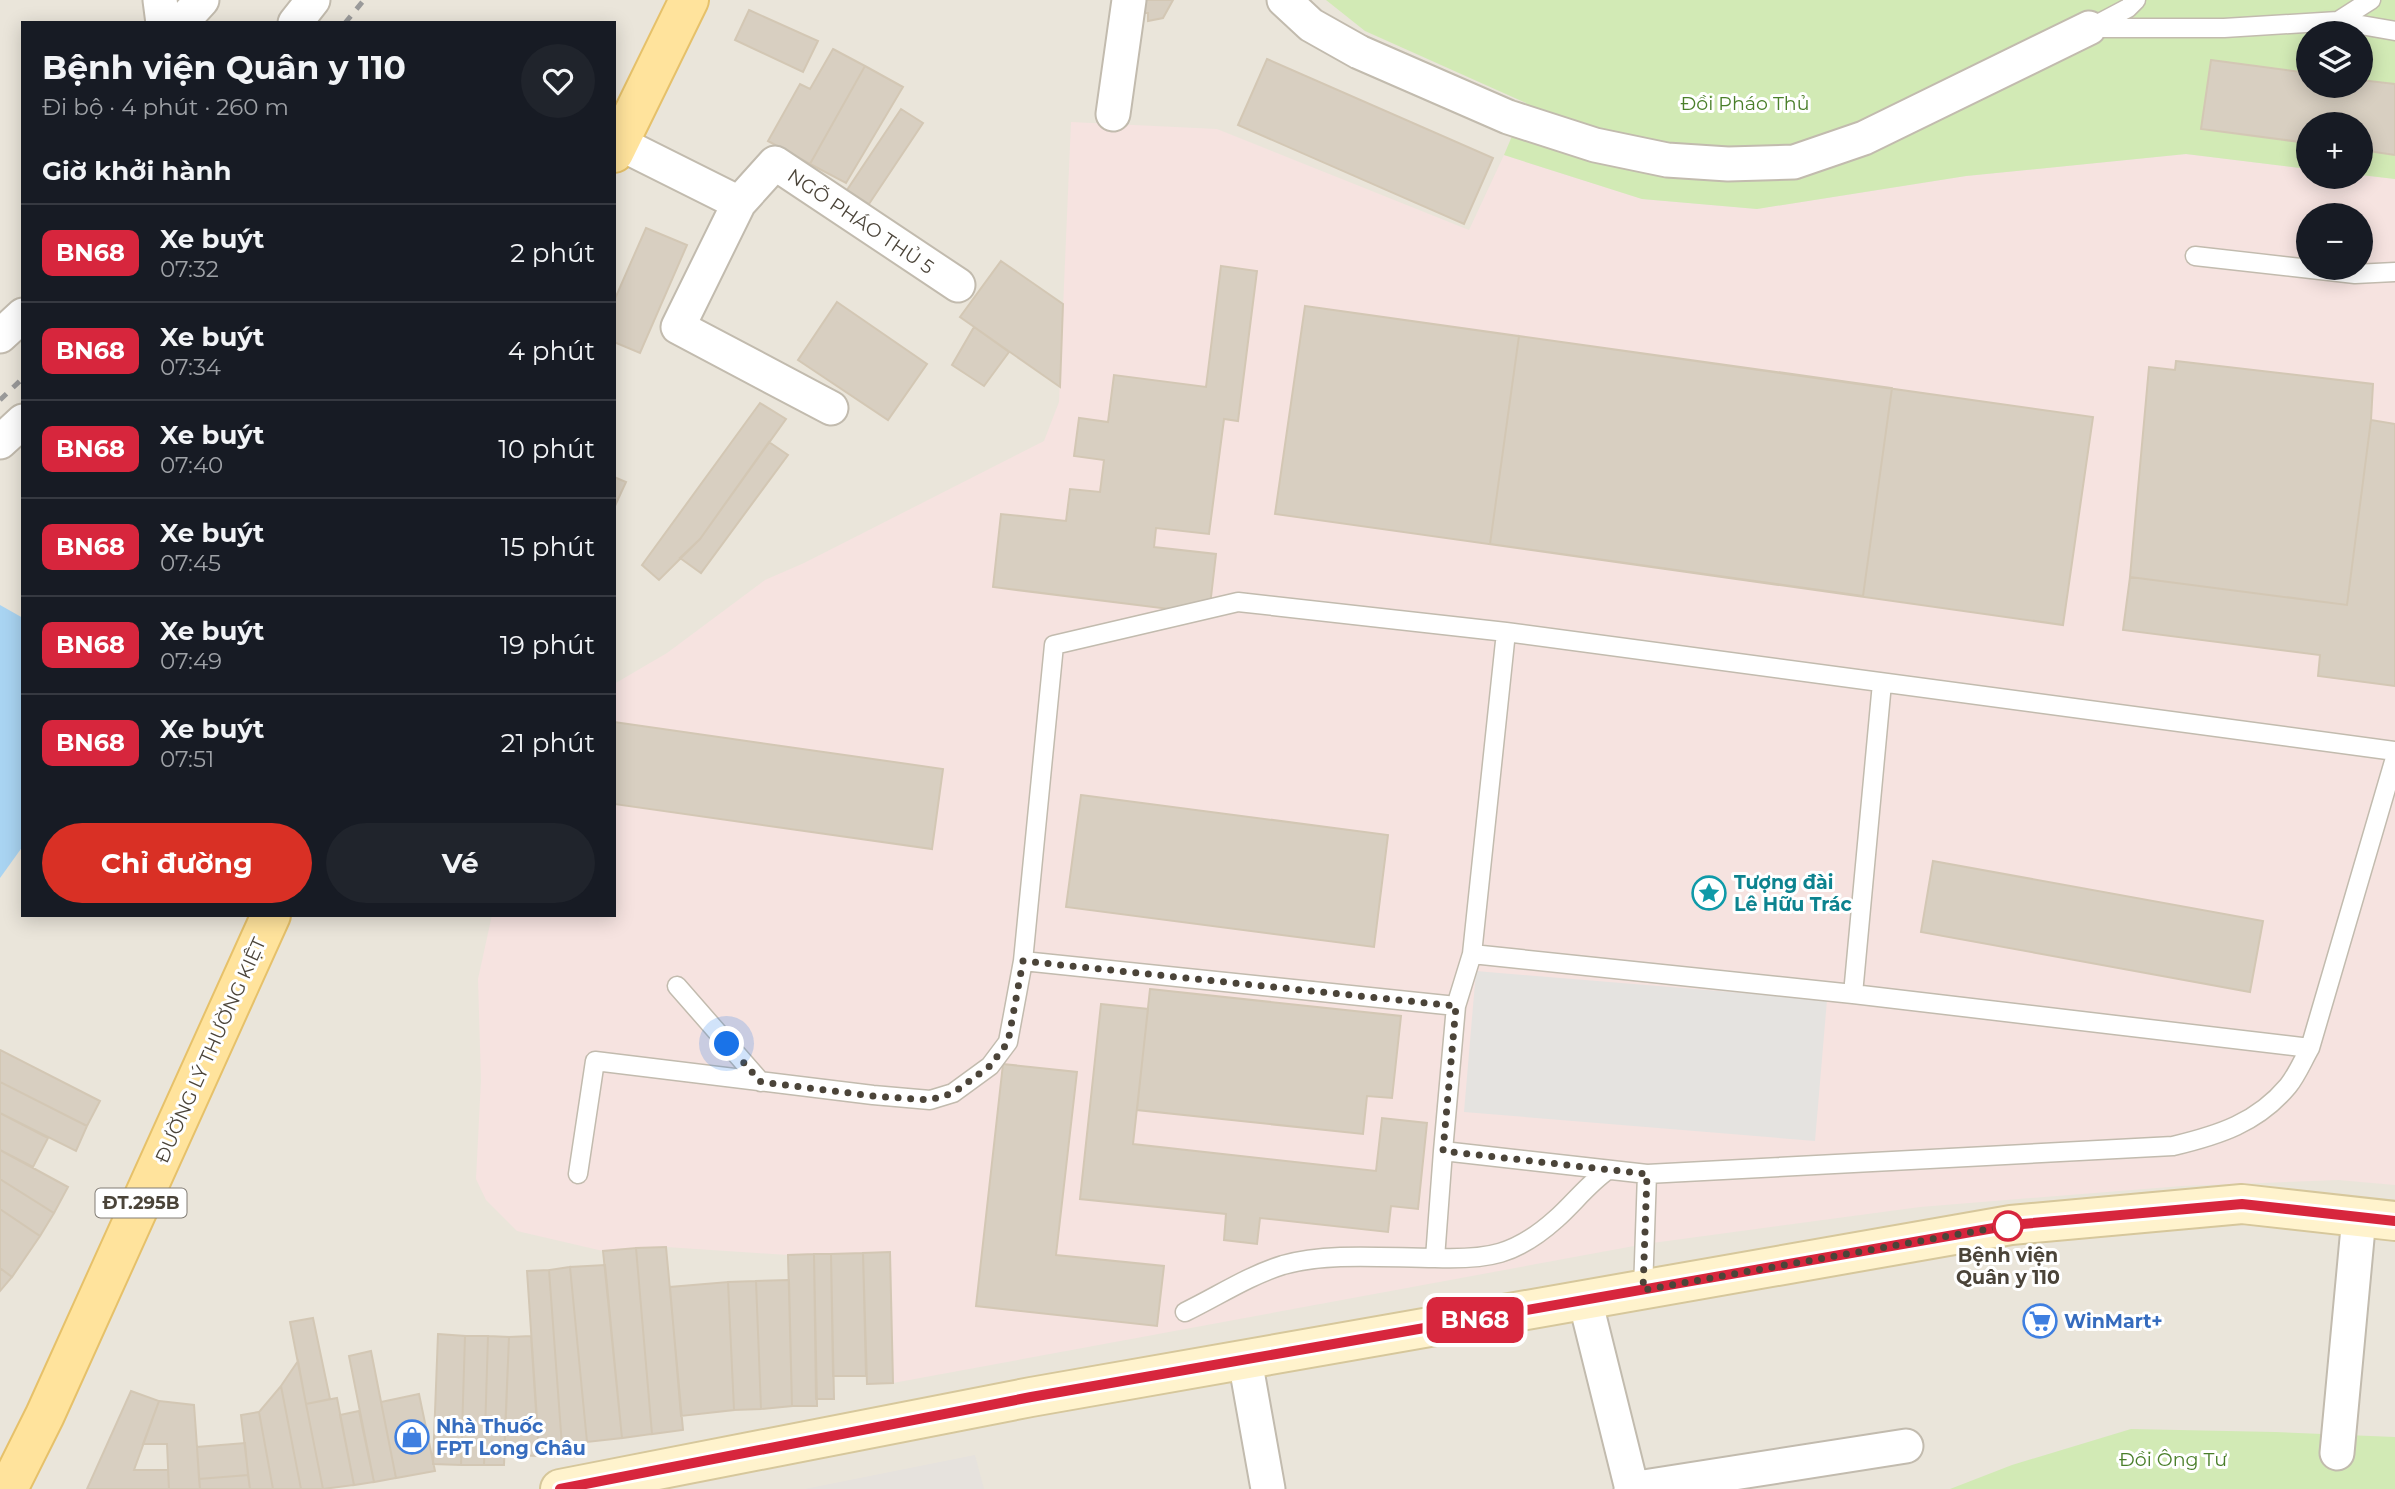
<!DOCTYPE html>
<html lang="vi">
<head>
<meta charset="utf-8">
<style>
  :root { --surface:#171b24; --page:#20242c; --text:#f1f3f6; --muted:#9ea1a6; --line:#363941; --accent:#d93025 }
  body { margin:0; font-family:Montserrat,sans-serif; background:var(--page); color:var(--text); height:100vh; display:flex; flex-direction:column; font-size:26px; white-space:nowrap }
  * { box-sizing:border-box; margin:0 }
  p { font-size:23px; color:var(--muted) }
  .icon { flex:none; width:38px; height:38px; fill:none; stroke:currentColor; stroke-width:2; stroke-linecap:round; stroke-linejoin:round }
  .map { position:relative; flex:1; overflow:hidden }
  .details { position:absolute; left:21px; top:21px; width:595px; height:896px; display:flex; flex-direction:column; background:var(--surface); border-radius:0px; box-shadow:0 4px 18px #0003 }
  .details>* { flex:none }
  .badge { padding:0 14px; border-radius:10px; font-size:24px; line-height:46px }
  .controls { position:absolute; left:2296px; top:21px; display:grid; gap:14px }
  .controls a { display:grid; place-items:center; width:77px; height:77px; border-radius:50%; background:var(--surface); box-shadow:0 4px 18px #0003; font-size:35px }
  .you { position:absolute; width:35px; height:35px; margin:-18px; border:5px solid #fff; border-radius:50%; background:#1a73e8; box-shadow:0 0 0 10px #1a73e833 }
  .map>.badge { position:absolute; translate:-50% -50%; box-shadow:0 0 0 4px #fff }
  h2 { padding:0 21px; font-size:26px; line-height:63px }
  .round { display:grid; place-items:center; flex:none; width:74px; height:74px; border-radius:37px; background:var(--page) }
  .head { display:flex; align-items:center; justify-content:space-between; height:119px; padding:0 21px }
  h1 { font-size:33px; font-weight:700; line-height:52px }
  .cta { display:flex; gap:14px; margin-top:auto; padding:14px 21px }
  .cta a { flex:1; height:80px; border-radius:42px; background:var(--accent); color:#fff; font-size:28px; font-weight:700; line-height:80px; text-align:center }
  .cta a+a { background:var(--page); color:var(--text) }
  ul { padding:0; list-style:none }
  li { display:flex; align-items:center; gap:21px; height:98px; padding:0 21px; border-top:2px solid var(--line) }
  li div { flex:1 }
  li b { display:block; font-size:26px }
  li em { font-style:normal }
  li .badge { min-width:77px; font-weight:700; text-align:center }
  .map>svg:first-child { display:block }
  .residential { fill:#eae5da; fill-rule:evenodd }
  .industrial { fill:#e6e2dd }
  .medical { fill:#f6e3e0; fill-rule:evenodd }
  .green { fill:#d2eab5; fill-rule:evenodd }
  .parking { fill:#e5e3e0 }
  .water { fill:#a9d4f2 }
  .building { fill:#d8cfc1; stroke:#d3c7b4; stroke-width:2 }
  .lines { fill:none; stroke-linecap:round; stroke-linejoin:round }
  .lane-casing { stroke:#c2bbae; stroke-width:21 }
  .street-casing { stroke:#c2bbae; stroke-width:37 }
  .secondary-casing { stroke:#d6c79b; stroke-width:42 }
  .primary-casing { stroke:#e6c16a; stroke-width:42 }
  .lane { stroke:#fff; stroke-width:18 }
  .street { stroke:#fff; stroke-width:33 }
  .secondary { stroke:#fff3cd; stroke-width:38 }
  .primary { stroke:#ffe39c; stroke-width:38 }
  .rail { stroke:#9a9a9a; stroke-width:5; stroke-dasharray:9 9; stroke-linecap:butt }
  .line-casing { stroke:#fff; stroke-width:16 }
  .line { stroke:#d7263d; stroke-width:10 }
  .walk { stroke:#4b4439; stroke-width:7; stroke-dasharray:0 12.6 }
  .stop-dot { fill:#fff; stroke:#d7263d; stroke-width:3.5 }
  .labels { text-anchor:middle; stroke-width:6; stroke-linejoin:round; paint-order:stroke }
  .shield { fill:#fff; stroke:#817c74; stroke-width:2 }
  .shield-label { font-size:18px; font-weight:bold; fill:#4b4439 }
  .park-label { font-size:19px; fill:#4a7f2a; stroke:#fff }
  .street-label { font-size:19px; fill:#4b4439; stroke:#fff }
  .culture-label { font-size:19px; font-weight:bold; fill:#0d838f; stroke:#fff; text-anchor:start }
  .stop-label { font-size:19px; font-weight:bold; fill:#4b4439; stroke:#fff }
  .shop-label { font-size:19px; font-weight:bold; fill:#366cbe; stroke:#fff; text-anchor:start }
</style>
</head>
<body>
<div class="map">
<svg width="2395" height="1489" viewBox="0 0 2395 1489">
  <rect width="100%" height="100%" fill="#f6f3ec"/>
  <path class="residential" d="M0 0H2395V1489H0ZM23 23H614V915H23ZM2308 33H2361V86H2308ZM2308 124H2361V177H2308ZM2308 215H2361V268H2308Z"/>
  <path class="industrial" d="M975 1455 984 1489H805Z"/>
  <path class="medical" d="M1071 122 1217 129 1469 230 1504 155 1642 199 1757 209 1966 176 2186 154 2308 169V177L2361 175 2395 179V1185L2338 1180 2182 1186 1920 1207 1645 1244 893 1383 890 1252 788 1255 666 1247 603 1251 517 1231 486 1200 476 1179 481 1080 478 979 492 915H614V684L667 653 765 580 804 563 1044 441 1059 402ZM2308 215H2361V268H2308Z"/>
  <path class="green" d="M1326 0H2395V179L2361 175V124H2308V169L2186 154 1966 176 1757 209 1642 199 1504 155 1526 103 1365 31ZM2308 33H2361V86H2308Z
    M2131 1429 2275 1432 2395 1437V1489H1950L2012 1465Z"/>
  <path class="parking" d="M1476 971 1827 1000 1815 1141 1464 1112Z"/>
  <path class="water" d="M0 605 23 618V846L0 878Z"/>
  <path class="building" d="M1136 0H1173L1163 18 1148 21V13H1137Z
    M749 10 818 41 803 72 735 40Z
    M833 49 865 66 810 164 768 141 800 84 810 89Z
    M1267 59 1493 158 1464 224 1238 125Z
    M2211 60 2308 73V86H2361V80L2395 84V155L2361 150V124H2308V143L2201 129Z
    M865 66 903 87 846 183 810 164Z
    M901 109 923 123 869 204 847 190Z
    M646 228 687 245 640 353 614 342V301Z
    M1001 261 1063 304 1060 387 960 317Z
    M1221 266 1257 271 1238 421 1224 419 1209 534 1156 528 1154 547 1216 554 1209 614 993 587 1001 514 1066 521 1070 489 1100 492 1104 460 1074 456 1079 418 1108 422 1114 375 1206 387Z
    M837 302 927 364 888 420 798 360Z
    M1305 306 2093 417 2063 625 1275 514Z
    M974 327 1009 352 984 386 952 365Z
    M1519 336 1892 388 1863 596 1490 544Z
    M2176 361 2373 384 2371 420 2347 605 2130 577 2149 367 2175 370Z
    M760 403 786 419 700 539 659 580 642 565Z
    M2371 420 2395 424V686L2318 676 2320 655 2123 630 2130 577 2347 605Z
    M769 442 788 455 701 573 680 558 700 539Z
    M614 477 626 482 614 508Z
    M614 722 943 769 932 849 614 804Z
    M1081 795 1388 835 1374 947 1066 907Z
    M1933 861 2263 921 2250 992 1921 932Z
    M1150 989 1401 1016 1392 1098 1367 1096 1363 1134 1137 1110Z
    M1101 1004 1148 1009 1133 1144 1376 1171 1382 1118 1427 1123 1418 1209 1391 1206 1388 1232 1260 1218 1257 1244 1224 1240 1226 1214 1080 1199Z
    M0 1050 100 1101 87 1126 0 1082Z
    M1003 1064 1077 1072 1056 1255 1164 1266 1157 1326 976 1306Z
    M0 1082 87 1126 76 1151 0 1113Z
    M0 1113 48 1138 33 1167 0 1150Z
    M0 1150 68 1187 54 1213 0 1179Z
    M0 1179 54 1213 40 1236 0 1209Z
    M0 1209 40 1236 12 1277 0 1268Z
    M666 1247 683 1430 652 1434 636 1248Z
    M636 1248 652 1434 622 1438 603 1251Z
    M890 1252 893 1383 867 1384 863 1253Z
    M863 1253 866 1376H833L831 1254Z
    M814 1254 817 1406H792L788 1255Z
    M814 1254H831L834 1399H816Z
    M605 1265 622 1438 587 1442 570 1267Z
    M570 1267 587 1442 562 1446 549 1270Z
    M0 1268 12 1277 0 1291Z
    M549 1270 562 1446 539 1449 527 1271Z
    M789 1280 792 1406 761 1409 756 1281Z
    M756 1281 761 1409 734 1410 728 1282Z
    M728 1282 734 1410 681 1416 670 1287Z
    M313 1318 330 1399 306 1404 290 1322Z
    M438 1334 465 1336 461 1465 433 1464Z
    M465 1336H488L484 1465H461Z
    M488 1336 509 1337 504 1465H484Z
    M531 1336 539 1456 504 1455 509 1337Z
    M371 1351 396 1478 374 1482 349 1356Z
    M298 1361 306 1404 323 1489H301L281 1386Z
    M281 1386 301 1489H273L259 1412Z
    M131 1391 159 1401 134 1470H168L169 1489H87Z
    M419 1394 435 1471 396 1478 381 1402Z
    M337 1398 354 1485 323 1489 306 1404Z
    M159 1401 194 1405 200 1489H169L167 1444H143Z
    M359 1411 374 1482 354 1485 340 1415Z
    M259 1412 273 1489H250L241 1415Z
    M245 1443 248 1475 199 1479 197 1447Z
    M248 1475 250 1489H200L199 1479Z"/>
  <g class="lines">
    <defs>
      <path id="lane" d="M2338 21 2395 31
        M2092 27 2128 8 2136 0
        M2089 28H2224L2338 21 2371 0
        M2195 256 2355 274 2395 272
        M1472 954 1506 632
        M1023 961 1456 1006 1472 954 1853 994 2310 1048
        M677 986 761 1082
        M1853 994 1882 683
        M1456 1006 1443 1151 1647 1174 2173 1146C2219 1135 2257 1123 2288 1086 2297 1075 2303 1060 2310 1048L2395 758
        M578 1174 595 1061 873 1095 930 1100 953 1093 990 1066 1008 1042 1023 961 1054 645 1238 602 1506 632 2395 751
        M1435 1258C1488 1260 1516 1255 1556 1219 1574 1203 1588 1184 1608 1170
        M1643 1290 1647 1174
        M1185 1312C1218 1296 1248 1276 1283 1265 1329 1252 1388 1258 1435 1258L1443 1151"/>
      <path id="street" d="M160 0 163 23
        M1284 0 1311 25 1359 52 1508 117 1595 145 1667 160 1728 164 1794 162 1864 138 2089 28
        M181 23 202 0
        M295 23 313 0
        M1113 114 1129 0
        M619 143 739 203 775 163 958 285
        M739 203 678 327 831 408
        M0 336 23 315
        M0 442 23 421
        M1585 1300 1632 1489
        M1245 1360 1268 1489
        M2337 1453 2359 1217
        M1631 1489 1906 1446"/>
      <path id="secondary" d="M560 1489 1031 1397 2011 1225 2242 1204 2395 1221"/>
      <path id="primary" d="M614 153 689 0
        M8 1489 45 1415 271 915"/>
    </defs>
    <use href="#lane" class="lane-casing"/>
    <use href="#street" class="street-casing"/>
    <use href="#secondary" class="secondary-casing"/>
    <use href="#primary" class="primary-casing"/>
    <use href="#lane" class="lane"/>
    <use href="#street" class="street"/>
    <use href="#secondary" class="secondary"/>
    <use href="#primary" class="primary"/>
    <path class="rail" d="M345 23 364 0
      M0 400 23 378"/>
  </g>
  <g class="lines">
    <defs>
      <path id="line" d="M560 1489 1031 1397 2011 1225 2242 1204 2395 1221"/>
    </defs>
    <use href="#line" class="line-casing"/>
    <use href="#line" class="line"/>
    <path class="walk" d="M727 1044 761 1082 873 1096 930 1100 953 1093 990 1066 1008 1042 1023 961 1456 1006 1443 1151 1647 1174 1643 1290 2011 1225 2008 1226"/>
  </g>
  <defs>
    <symbol id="sight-ring" viewBox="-11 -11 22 22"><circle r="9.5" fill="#fff" stroke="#0f9aa8" stroke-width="1.5"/><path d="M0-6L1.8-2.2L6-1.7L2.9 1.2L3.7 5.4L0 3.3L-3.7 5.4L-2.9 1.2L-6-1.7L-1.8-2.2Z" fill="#0f9aa8"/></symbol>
    <symbol id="supermarket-ring" viewBox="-11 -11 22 22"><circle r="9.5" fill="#fff" stroke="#3f7fe0" stroke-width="1.5"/><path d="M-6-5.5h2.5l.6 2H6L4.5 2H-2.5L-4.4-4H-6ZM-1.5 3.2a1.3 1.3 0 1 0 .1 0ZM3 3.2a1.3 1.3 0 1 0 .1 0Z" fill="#3f7fe0"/></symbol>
    <symbol id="shop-ring" viewBox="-11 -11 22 22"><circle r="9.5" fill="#fff" stroke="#3f7fe0" stroke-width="1.5"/><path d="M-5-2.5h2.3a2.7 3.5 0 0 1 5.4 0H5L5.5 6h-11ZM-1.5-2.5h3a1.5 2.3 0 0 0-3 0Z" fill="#3f7fe0"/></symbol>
  </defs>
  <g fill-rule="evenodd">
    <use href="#sight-ring" x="1690" y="874" width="38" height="38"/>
    <use href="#supermarket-ring" x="2021" y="1302" width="38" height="38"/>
    <use href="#shop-ring" x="393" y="1418" width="38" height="38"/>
  </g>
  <circle class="stop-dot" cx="2008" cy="1226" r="14"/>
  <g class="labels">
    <rect class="shield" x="95.5" y="1188.5" width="91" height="29" rx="5"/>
    <g class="shield-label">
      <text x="141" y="1209">ĐT.295B</text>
    </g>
    <g class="park-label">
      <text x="1745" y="110">Đồi Pháo Thủ</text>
      <text x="2173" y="1466">Đồi Ông Tư</text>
    </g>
    <g class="street-label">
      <text transform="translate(861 221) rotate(34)" y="7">NGÕ PHÁO THỦ 5</text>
      <text transform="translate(210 1050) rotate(-66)" y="7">ĐƯỜNG LÝ THƯỜNG KIỆT</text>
    </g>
    <g class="culture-label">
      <text x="1734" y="889">Tượng đài<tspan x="1734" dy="22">Lê Hữu Trác</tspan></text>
    </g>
    <g class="stop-label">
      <text x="2008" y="1262">Bệnh viện<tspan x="2008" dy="22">Quân y 110</tspan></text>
    </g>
    <g class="shop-label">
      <text x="2064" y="1328">WinMart+</text>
      <text x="436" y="1433">Nhà Thuốc<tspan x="436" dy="22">FPT Long Châu</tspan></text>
    </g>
  </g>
</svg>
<div class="controls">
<a><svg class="icon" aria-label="layers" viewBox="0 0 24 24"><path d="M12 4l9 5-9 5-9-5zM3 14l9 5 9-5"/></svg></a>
<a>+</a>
<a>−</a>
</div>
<div class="you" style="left:727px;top:1044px"></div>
<b class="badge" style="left:1475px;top:1320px;background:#d7263d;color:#fff">BN68</b>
<section class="details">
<div class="head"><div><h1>Bệnh viện Quân y 110</h1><p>Đi bộ · 4 phút · 260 m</p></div><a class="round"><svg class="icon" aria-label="heart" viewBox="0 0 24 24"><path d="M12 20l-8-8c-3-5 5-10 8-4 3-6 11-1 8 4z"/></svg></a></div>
<h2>Giờ khởi hành</h2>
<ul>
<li><span class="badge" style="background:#d7263d;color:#fff">BN68</span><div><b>Xe buýt</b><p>07:32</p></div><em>2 phút</em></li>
<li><span class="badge" style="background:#d7263d;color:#fff">BN68</span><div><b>Xe buýt</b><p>07:34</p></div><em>4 phút</em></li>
<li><span class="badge" style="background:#d7263d;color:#fff">BN68</span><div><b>Xe buýt</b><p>07:40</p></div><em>10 phút</em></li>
<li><span class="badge" style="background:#d7263d;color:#fff">BN68</span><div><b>Xe buýt</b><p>07:45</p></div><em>15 phút</em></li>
<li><span class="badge" style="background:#d7263d;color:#fff">BN68</span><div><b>Xe buýt</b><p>07:49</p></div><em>19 phút</em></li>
<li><span class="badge" style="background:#d7263d;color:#fff">BN68</span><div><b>Xe buýt</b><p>07:51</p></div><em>21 phút</em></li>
</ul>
<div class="cta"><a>Chỉ đường</a><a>Vé</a></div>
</section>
</div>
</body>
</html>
